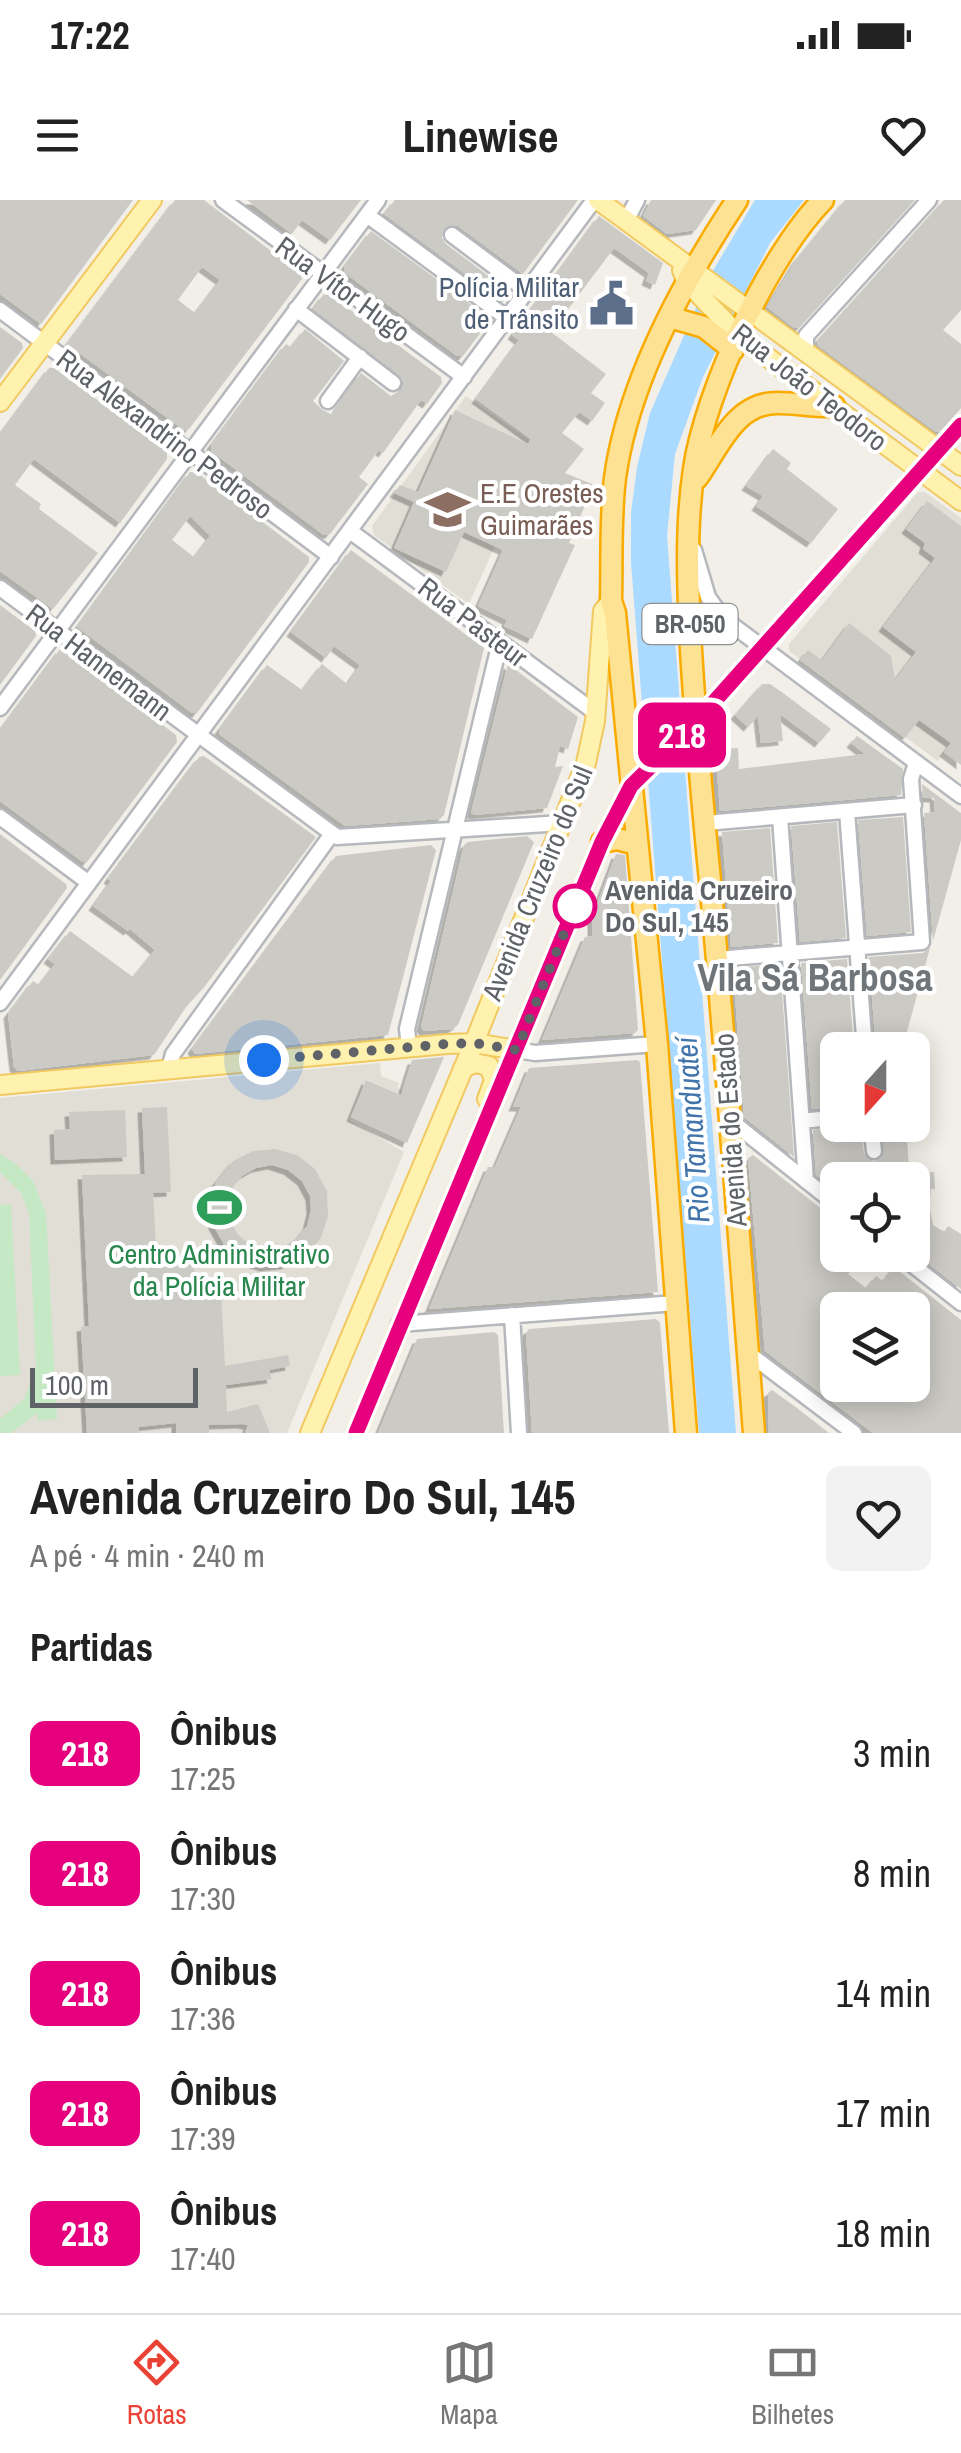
<!DOCTYPE html>
<html lang="pt">
<head>
<meta charset="utf-8">
<style>
  :root { --surface:#fff; --page:#f2f2f2; --text:#222; --muted:#767676; --line:#e0e0e0; --accent:#ea4335 }
  body { margin:0; font-family:"Archivo Narrow",sans-serif; background:var(--page); color:var(--text); height:100vh; display:flex; flex-direction:column; font-size:38px; white-space:nowrap }
  * { box-sizing:border-box; margin:0 }
  p { font-size:32px; color:var(--muted) }
  .icon { flex:none; width:55px; height:55px; fill:none; stroke:currentColor; stroke-width:2; stroke-linecap:round; stroke-linejoin:round }
  .map { position:relative; height:1233px; overflow:hidden }
  .sheet { display:flex; flex-direction:column; background:var(--surface); flex:1 }
  .sheet>* { flex:none }
  .badge { padding:0 20px; border-radius:15px; font-size:35px; line-height:65px }
  .needle { width:65px; rotate:201deg }
  .fabs { position:absolute; left:820px; top:832px; display:grid; gap:20px }
  .fabs a { display:grid; place-items:center; width:110px; height:110px; border-radius:15px; background:var(--surface); box-shadow:0 5px 25px #0003; font-size:50px }
  .scale { position:absolute; left:30px; bottom:25px; width:168px; box-sizing:border-box; padding-left:10px; border:5px solid #5f6368; border-top:0; font-size:28px; line-height:35px; white-space:nowrap; color:#5f6368; -webkit-text-stroke:8px #fff; paint-order:stroke }
  .you { position:absolute; width:50px; height:50px; margin:-25px; border:8px solid #fff; border-radius:50%; background:#1a73e8; box-shadow:0 0 0 15px #1a73e833 }
  .map>.badge { position:absolute; translate:-50% -50%; box-shadow:0 0 0 5px #fff }
  h2 { padding:0 30px; font-size:38px; line-height:90px }
  .round { display:grid; place-items:center; flex:none; width:105px; height:105px; border-radius:15px; background:var(--page) }
  .headline { display:flex; align-items:center; justify-content:space-between; height:170px; padding:0 30px }
  h1 { font-size:48px; font-weight:700; line-height:75px }
  ul { padding:0; list-style:none }
  li { display:flex; align-items:center; gap:30px; height:120px; padding:0 30px }
  li div { flex:1 }
  li b { display:block; font-size:38px }
  li em { font-style:normal }
  li .badge { min-width:110px; font-weight:700; text-align:center }
  .status { display:flex; justify-content:space-between; align-items:center; height:70px; padding:0 50px; background:var(--surface); direction:ltr }
  .status svg { height:28px; fill:currentColor }
  header { display:flex; justify-content:space-between; align-items:center; height:130px; padding:0 30px; background:var(--surface); font-size:45px; font-weight:700 }
  .tab-bar { display:flex; justify-content:space-around; align-items:center; height:140px; border-top:2px solid var(--line); background:var(--surface); font-size:28px; color:var(--muted) }
  .tab-bar a { display:grid; justify-items:center; gap:5px }
  .tab-bar .selected { color:var(--accent) }
  .map>svg:first-child { display:block }
  .education { fill:#e1ded6 }
  .green { fill:#c5e8c5 }
  .water { fill:#aadaff }
  .building { fill:#cccac5; fill-rule:evenodd; filter:url(#shadow) }
  .lines { fill:none; stroke-linecap:round; stroke-linejoin:round }
  .minor-casing { stroke:#b5b8bc; stroke-width:19 }
  .major-casing { stroke:#f2c960; stroke-width:22 }
  .highway-casing { stroke:#f9ab00; stroke-width:25 }
  .minor { stroke:#fff; stroke-width:14 }
  .major { stroke:#fff2af; stroke-width:18 }
  .highway { stroke:#fde293; stroke-width:20 }
  .line-casing { stroke:#fff; stroke-width:22 }
  .line { stroke:#e6007e; stroke-width:15 }
  .walk { stroke:#5f6368; stroke-width:10; stroke-dasharray:0 18 }
  .stop-dot { fill:#fff; stroke:#e6007e; stroke-width:5 }
  .labels { text-anchor:middle; stroke-width:8; stroke-linejoin:round; paint-order:stroke }
  .shield { fill:#fff; stroke:#8f9295; stroke-width:2.5 }
  .shield-label { font-size:25px; font-weight:bold; fill:#5f6368 }
  .service-label { font-size:28px; fill:#4e5e75; stroke:#fff; text-anchor:end }
  .street-label { font-size:28px; fill:#5f6368; stroke:#fff }
  .education-label { font-size:28px; fill:#785e54; stroke:#fff; text-anchor:start }
  .stop-label { font-size:28px; font-weight:bold; fill:#5f6368; stroke:#fff; text-anchor:start }
  .leisure-label { font-size:28px; fill:#27864d; stroke:#fff }
  .water-label { font-size:30px; font-style:italic; fill:#4174aa; stroke:#fff }
  .district-label { font-size:38px; font-weight:bold; fill:#70757a; stroke:#fff }
</style>
</head>
<body>
<div class="status"><b>17:22</b><svg viewBox="0 0 49 12"><path d="M0 12V9h3v3zM5 12V6h3v6zM10 12V3h3v9zM15 12V0h3v12zM26 1h20v11H26zM47 4h2v5h-2z"/></svg></div>
<header><svg class="icon" aria-label="menu" viewBox="0 0 24 24"><path d="M4 6h16M4 12h16M4 18h16"/></svg>Linewise<svg class="icon" aria-label="heart" viewBox="0 0 24 24"><path d="M12 20l-8-8c-3-5 5-10 8-4 3-6 11-1 8 4z"/></svg></header>
<div class="map">
<svg width="961" height="1233" viewBox="0 0 961 1233">
  <defs>
    <filter id="shadow"><feDropShadow dx="-4.5" dy="4.5" stdDeviation="0" flood-color="#0004"/></filter>
  </defs>
  <rect width="100%" height="100%" fill="#f1efe8"/>
  <path class="education" d="M466 196 539 247 469 404 374 335 372 326Z
    M918 292H925L961 318V530L938 561 789 451V444Z
    M380 863 381 876 399 883 397 888 426 900 424 905 367 880 349 920 404 952 287 1233H0V898Z"/>
  <path class="green" d="M0 954 16 964 33 981 46 1013 57 1219 38 1221 37 1213 11 1233H0V1219L24 1199 36 1169 29 1013 21 993 0 972Z
    M0 1005H11L20 1175 0 1176Z"/>
  <path class="water" d="M755 0H804L770 43 703 177 675 254 667 336 736 1233H699L631 363V313L637 267 650 213 711 74Z"/>
  <path class="building" d="M0 0H133L41 124 0 94Z
    M175 0H204L300 73 302 79 189 229 184 230 67 144ZM202 67 220 80 195 113 178 100Z
    M247 0H361L330 40 302 20 292 34Z
    M395 0H578L523 74 458 26 449 25 443 30 442 38 446 44 510 92 503 102 384 14Z
    M651 0H716L696 30 667 34 643 16Z
    M845 0H915L800 127 794 128 767 107 796 60Z
    M944 0H961V110L943 130 961 144V208L941 231 936 232 817 145V141Z
    M599 16 663 63 655 85 646 81 649 73 614 48 551 132 606 174 591 193 605 203 592 221 579 212 562 233 584 249 565 273 592 284V289L569 343 575 345 532 439 504 426 507 420 478 406 503 350 464 332 446 372 394 348 414 302 394 293 400 285 418 292 455 210 528 244 531 239 476 199 519 140 512 135 517 128 524 133 529 126 536 117 529 112Z
    M371 31 491 119 463 156H457L345 73 344 67Z
    M329 94 441 177 442 183 427 204 421 200 383 253 379 250 359 277 368 284 330 334 324 335 211 251V245L286 144 291 147 305 129 344 161 313 201 323 210 332 215 361 173 391 196 401 190 404 183 399 175 313 109 323 95Z
    M0 127 22 143 23 148 0 179Z
    M49 168H54L167 251V259L120 323 34 259 15 285 41 304 39 309 98 353 53 409 0 371V234Z
    M773 249 791 263 787 269 838 309 811 343 756 306 763 296 746 286Z
    M190 272H196L204 278 309 357V362L197 513H192L77 427ZM190 316 210 336 194 357 172 340Z
    M927 301 961 326V565L944 552 951 543 919 520 905 538 800 460 808 450 822 460 849 423 891 456 895 480 916 452 883 427 935 358 923 349 925 343 906 329Z
    M351 350 484 448 444 615 440 619 345 626 219 534V530L267 465 302 490 322 464 347 484 360 465 334 446 326 458 291 432Z
    M0 405 35 431 36 436 0 485Z
    M60 449 176 535 177 542 87 662H83L0 601V530Z
    M508 464 578 517 568 549 560 546 555 567 563 566 547 608 475 615 471 613Z
    M762 484H770L783 493 831 529 819 543 780 514 783 541 761 543 758 516 748 527 735 515Z
    M857 536 903 569 901 595 720 611 716 559H724L723 549 738 548 739 569 865 554 851 543Z
    M204 556 316 637 205 786 186 807 154 855 18 871 14 867 8 814 33 781 39 785 55 764 48 759 70 731 133 777 155 750 130 729 128 731 93 706 111 681 108 679 184 577 199 557Z
    M922 584 961 613V640L933 741 924 613 935 612 934 598H923Z
    M903 617 911 732 867 736 858 620Z
    M837 622 846 738 800 742 791 626Z
    M770 628 778 743 731 747 722 632Z
    M0 634 66 684 67 688 0 780Z
    M527 636 534 642 458 825 452 829 424 831 421 827 464 645 468 642Z
    M431 645 436 650 388 835 195 854 192 849 336 656Z
    M616 654 625 655 638 830 635 833 542 840 585 737 592 736V718Z
    M930 748 902 850H876L869 757 923 753Z
    M847 759 854 850H838V906L812 909 801 763Z
    M780 764 794 957 744 917 734 782V768Z
    M444 857 407 943 351 917 366 880 401 895 412 860Z
    M637 860 640 862 658 1092 429 1109 488 967H495L521 907H513L529 868Z
    M167 907 171 992 153 993 157 1067 194 1065V1071L221 1090 225 1166 288 1155 290 1166 269 1170 272 1179 226 1185 227 1212 258 1204 270 1233H245L248 1225 241 1224 209 1225V1233H176V1223L139 1227V1233H87L81 1127 89 1126 82 975 145 974 142 908Z
    M125 910 127 957 55 960 54 930 70 929 69 912Z
    M845 925H860L864 953 874 962 884 954 882 925H906L910 980H838V992L816 975 813 930Z
    M275 949 297 955 315 969 327 991 328 1016 321 1038 306 1054 286 1065 264 1067 242 1060 225 1046 213 1025 210 1002 216 982 233 961 253 951ZM272 965 288 970 302 981 310 996 311 1010 307 1026 297 1038 283 1047 267 1049 251 1045 238 1035 230 1021 228 1006 233 987 242 976 256 968Z
    M753 955 838 1022V1055H864L848 1074 866 1088 876 1076 883 1081 894 1067 961 1120V1233H873L765 1151 748 958ZM838 1110H912V1185H838Z
    M934 972 935 989H926L933 1025 944 1032 948 1026 961 1034V1089L912 1051V974Z
    M656 1119 660 1123 669 1233H532L526 1133 529 1129Z
    M494 1132 498 1135 504 1233H378L417 1139Z
    M772 1190 797 1208 829 1233H769L768 1193Z"/>
  <g class="lines">
    <defs>
      <path id="minor" d="M223 0 464 177
        M367 15 507 118
        M626 21 637 0
        M452 35 527 91
        M296 109 393 183
        M0 110 331 357
        M806 153V136L929 0
        M328 201 360 157
        M350 331 596 513
        M694 350 708 397 723 418 961 596
        M0 388 337 637 563 623
        M0 508 378 0
        M695 522 961 225
        M847 611 865 850
        M0 617 89 683
        M780 617 806 981
        M705 623 914 605
        M717 759 922 742 911 579 916 563
        M0 803 594 0
        M409 847 407 829 500 442
        M517 850 535 853 657 844
        M169 869 173 854 331 635
        M730 920 838 1006
        M802 921 838 917
        M871 925 874 951
        M900 1055 961 1103
        M512 1115 519 1233
        M399 1124 676 1103
        M748 1153 854 1233"/>
      <path id="major" d="M598 0 961 266
        M682 70 686 81 739 136 961 301
        M0 202 152 0
        M463 868 475 863 489 866 494 880 487 899
        M0 885 447 844 474 843 517 850
        M310 1233 474 843 586 563 595 521 603 411 611 401
        M356 1233 602 642 631 586 695 522"/>
      <path id="highway" d="M669 117 704 127 733 150
        M697 278C718 249 735 201 779 203 797 203 815 207 834 206
        M602 642 617 639 637 644
        M686 1233 657 844 615 413 611 401C612 360 610 318 615 278 628 182 684 80 737 0
        M754 1233C740 1052 727 871 711 691 703 611 696 531 691 450 688 390 685 329 694 269 705 192 768 56 823 0"/>
    </defs>
    <use href="#minor" class="minor-casing"/>
    <use href="#major" class="major-casing"/>
    <use href="#highway" class="highway-casing"/>
    <use href="#minor" class="minor"/>
    <use href="#major" class="major"/>
    <use href="#highway" class="highway"/>
  </g>
  <g class="lines">
    <defs>
      <path id="line" d="M356 1233 602 642 631 586 696 522 961 225"/>
    </defs>
    <use href="#line" class="line-casing"/>
    <use href="#line" class="line"/>
    <path class="walk" d="M264 860 447 844 474 843 517 850 575 706"/>
  </g>
  <defs>
    <symbol id="civic-bare" viewBox="-9 -9 18 18"><path d="M-.6-6.5H3V-4.5H.6V-3L4-1V1h2V6H-6V1h2V-1L-.6-3ZM-1.2 2.5V6h2.4V2.5Z" fill="#5c6f8a" stroke="#fff" stroke-width="2.5" paint-order="stroke"/></symbol>
    <symbol id="school-bare" viewBox="-9 -9 18 18"><path d="M0-5L7-2L0 1L-7-2ZM-4 1L0 2.5L4 1V4Q0 6-4 4Z" fill="#8d6e63" stroke="#fff" stroke-width="2.5" paint-order="stroke"/></symbol>
    <symbol id="stadium-bare" viewBox="-9 -9 18 18"><path d="M0-5a6.5 5 0 1 0 0 10a6.5 5 0 1 0 0-10ZM-3.5-1.8h7v3.6h-7Z" fill="#2e9e5b" stroke="#fff" stroke-width="2.5" paint-order="stroke"/></symbol>
  </defs>
  <g fill-rule="evenodd">
    <use href="#civic-bare" x="580" y="72" width="63" height="63"/>
    <use href="#school-bare" x="416" y="278" width="63" height="63"/>
    <use href="#stadium-bare" x="188" y="976" width="63" height="63"/>
  </g>
  <circle class="stop-dot" cx="575" cy="706" r="20"/>
  <g class="labels">
    <rect class="shield" x="642.5" y="404" width="95" height="40" rx="8"/>
    <g class="shield-label">
      <text x="690" y="433">BR-050</text>
    </g>
    <g class="service-label">
      <text x="579" y="97">Polícia Militar<tspan x="579" dy="32">de Trânsito</tspan></text>
    </g>
    <g class="street-label">
      <text transform="translate(343 89) rotate(36)" y="10">Rua Vítor Hugo</text>
      <text transform="translate(810 187) rotate(38)" y="10">Rua João Teodoro</text>
      <text transform="translate(165 234) rotate(37)" y="10">Rua Alexandrino Pedroso</text>
      <text transform="translate(473 422) rotate(37)" y="10">Rua Pasteur</text>
      <text transform="translate(99 462) rotate(37)" y="10">Rua Hannemann</text>
      <text transform="translate(537 683) rotate(-68)" y="10">Avenida Cruzeiro do Sul</text>
      <text transform="translate(730 930) rotate(-94)" y="10">Avenida do Estado</text>
    </g>
    <g class="education-label">
      <text x="480" y="303">E.E Orestes<tspan x="480" dy="32">Guimarães</tspan></text>
    </g>
    <g class="stop-label">
      <text x="605" y="700">Avenida Cruzeiro<tspan x="605" dy="32">Do Sul, 145</tspan></text>
    </g>
    <g class="leisure-label">
      <text x="219" y="1064">Centro Administrativo<tspan x="219" dy="32">da Polícia Militar</tspan></text>
    </g>
    <g class="water-label">
      <text transform="translate(693 930) rotate(-94)" y="10">Rio Tamanduateí</text>
    </g>
    <g class="district-label">
      <text x="815" y="791">Vila Sá Barbosa</text>
    </g>
  </g>
</svg>
<div class="fabs">
<a><svg class="needle" viewBox="-14 -14 28 28"><path d="M0-13l5 13h-10z" fill="#e53935"/><path d="M0 13l5-13h-10z" fill="#767676"/></svg></a>
<a><svg class="icon" aria-label="locate" viewBox="0 0 24 24"><circle cx="12" cy="12" r="6"/><path d="M12 2v4M12 18v4M2 12h4M18 12h4"/></svg></a>
<a><svg class="icon" aria-label="layers" viewBox="0 0 24 24"><path d="M12 4l9 5-9 5-9-5zM3 14l9 5 9-5"/></svg></a>
</div>
<div class="scale">100 m</div>
<div class="you" style="left:264px;top:860px"></div>
<b class="badge" style="left:682px;top:535px;background:#e6007e;color:#fff">218</b>
</div>
<section class="sheet">
<div class="headline"><div><h1>Avenida Cruzeiro Do Sul, 145</h1><p>A pé · 4 min · 240 m</p></div><a class="round"><svg class="icon" aria-label="heart" viewBox="0 0 24 24"><path d="M12 20l-8-8c-3-5 5-10 8-4 3-6 11-1 8 4z"/></svg></a></div>
<h2>Partidas</h2>
<ul>
<li><span class="badge" style="background:#e6007e;color:#fff">218</span><div><b>Ônibus</b><p>17:25</p></div><em>3 min</em></li>
<li><span class="badge" style="background:#e6007e;color:#fff">218</span><div><b>Ônibus</b><p>17:30</p></div><em>8 min</em></li>
<li><span class="badge" style="background:#e6007e;color:#fff">218</span><div><b>Ônibus</b><p>17:36</p></div><em>14 min</em></li>
<li><span class="badge" style="background:#e6007e;color:#fff">218</span><div><b>Ônibus</b><p>17:39</p></div><em>17 min</em></li>
<li><span class="badge" style="background:#e6007e;color:#fff">218</span><div><b>Ônibus</b><p>17:40</p></div><em>18 min</em></li>
</ul>
</section>
<nav class="tab-bar">
<a class="selected"><svg class="icon" aria-label="directions" viewBox="0 0 24 24"><path d="M12 3l9 9-9 9-9-9zM9 14v-3h6M13 9l2 2-2 2"/></svg>Rotas</a>
<a><svg class="icon" aria-label="map" viewBox="0 0 24 24"><path d="M3 6l6-2 6 2 6-2v14l-6 2-6-2-6 2zM9 4v14M15 6v14"/></svg>Mapa</a>
<a><svg class="icon" aria-label="tickets" viewBox="0 0 24 24"><path d="M3 7h18v10H3zM15 7v10"/></svg>Bilhetes</a>
</nav>
</body>
</html>
